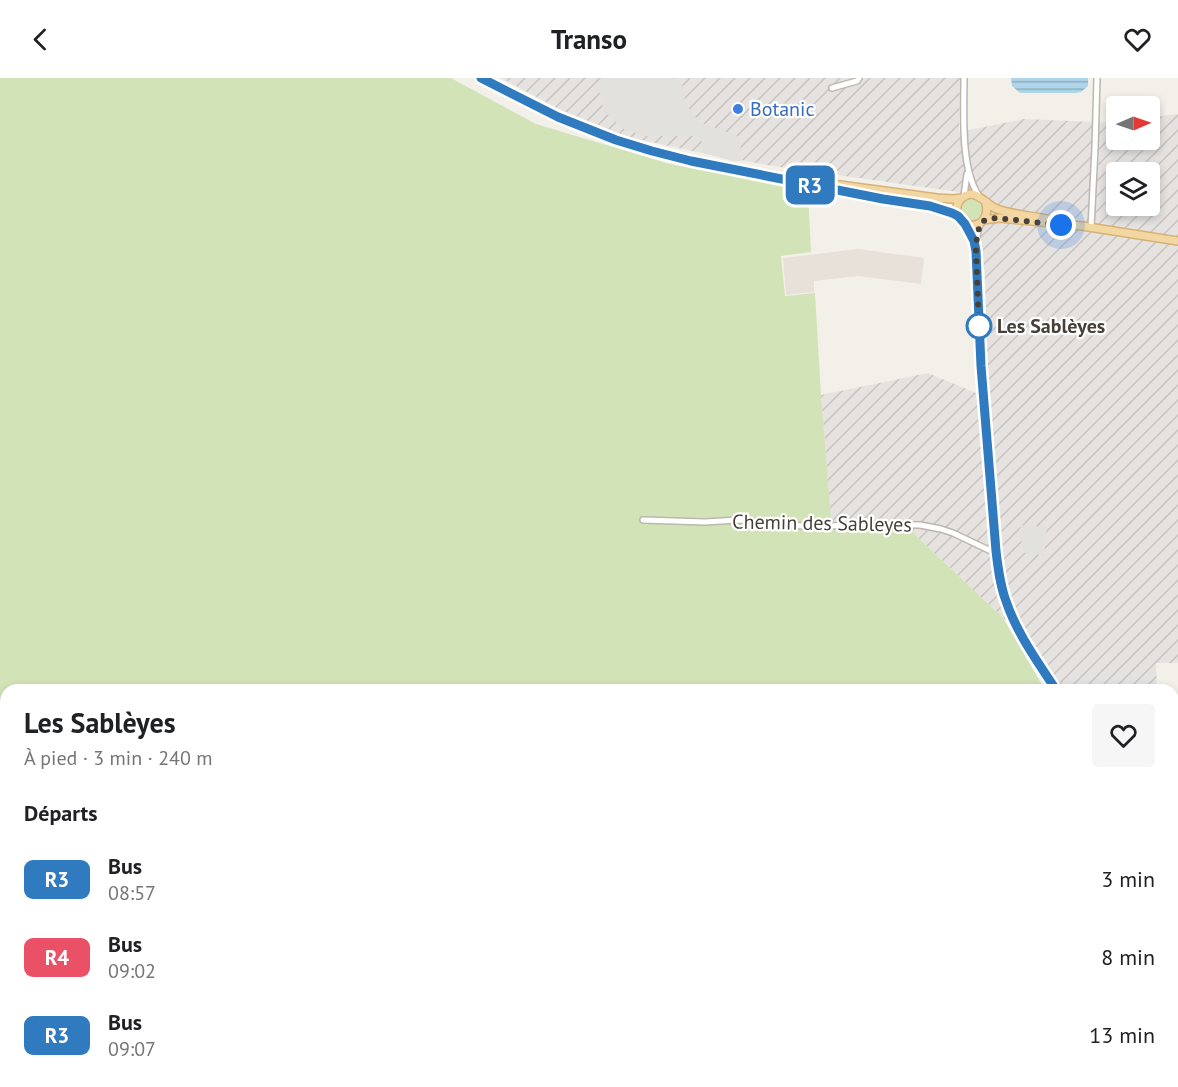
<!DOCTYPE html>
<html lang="fr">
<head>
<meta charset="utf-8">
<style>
  :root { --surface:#fff; --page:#f6f6f6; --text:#202124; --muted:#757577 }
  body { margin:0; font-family:"PT Sans",sans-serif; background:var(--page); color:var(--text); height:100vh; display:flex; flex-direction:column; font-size:22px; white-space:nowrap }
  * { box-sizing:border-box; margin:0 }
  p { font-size:20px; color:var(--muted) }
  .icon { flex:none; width:33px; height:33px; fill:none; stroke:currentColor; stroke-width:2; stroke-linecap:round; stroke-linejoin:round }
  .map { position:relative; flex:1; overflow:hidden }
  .side { position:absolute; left:0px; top:606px; width:1179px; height:404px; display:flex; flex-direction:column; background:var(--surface); border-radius:18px 18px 0 0; box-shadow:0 3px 9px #0003 }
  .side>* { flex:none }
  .badge { padding:0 12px; border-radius:9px; font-size:21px; line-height:39px }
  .needle { width:39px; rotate:88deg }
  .buttons { position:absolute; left:1106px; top:18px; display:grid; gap:12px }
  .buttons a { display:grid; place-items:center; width:54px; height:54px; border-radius:6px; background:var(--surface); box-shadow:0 3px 9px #0003; font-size:30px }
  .you { position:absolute; width:30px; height:30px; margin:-15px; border:4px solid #fff; border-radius:50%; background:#1a73e8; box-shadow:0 0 0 9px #1a73e833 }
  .map>.badge { position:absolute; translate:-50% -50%; box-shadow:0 0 0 3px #fff }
  h2 { padding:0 24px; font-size:22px; line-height:54px }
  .round { display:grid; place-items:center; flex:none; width:63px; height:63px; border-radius:6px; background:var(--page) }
  .summary { display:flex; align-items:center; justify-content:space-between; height:102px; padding:0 24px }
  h1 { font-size:28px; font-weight:700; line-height:45px }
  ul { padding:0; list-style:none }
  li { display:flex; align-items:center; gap:18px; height:78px; padding:0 24px }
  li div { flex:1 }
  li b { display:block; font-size:22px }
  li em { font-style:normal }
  li .badge { min-width:66px; font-weight:700; text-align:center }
  header { display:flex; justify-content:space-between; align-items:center; height:78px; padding:0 24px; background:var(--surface); font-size:27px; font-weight:700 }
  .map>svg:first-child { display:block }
  .residential { fill:#e7e1d9 }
  .industrial { fill:url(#industrial-furrows); fill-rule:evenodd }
  .green { fill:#d3e3b8 }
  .parking { fill:#e3e1de }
  .water { fill:url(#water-rules) }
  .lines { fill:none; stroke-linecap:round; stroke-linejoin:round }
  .minor-casing { stroke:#beb7ae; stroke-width:8 }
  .major-casing { stroke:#d7b275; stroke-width:10 }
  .minor { stroke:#fff; stroke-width:5 }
  .major { stroke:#f3d7a3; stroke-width:7 }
  .line-casing { stroke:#fff; stroke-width:14 }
  .line { stroke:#307abf; stroke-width:9 }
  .walk { stroke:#474039; stroke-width:6; stroke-dasharray:0 10.8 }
  .shop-dot { fill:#3f7fe0; stroke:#fff; stroke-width:2 }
  .stop-dot { fill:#fff; stroke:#307abf; stroke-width:3 }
  .labels { text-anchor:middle; stroke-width:4.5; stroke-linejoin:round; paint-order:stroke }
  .shop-label { font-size:20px; fill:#366cbe; stroke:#fff; text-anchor:start }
  .stop-label { font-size:20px; font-weight:bold; fill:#474039; stroke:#fff; text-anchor:start }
  .street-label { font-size:20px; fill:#474039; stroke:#fff }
</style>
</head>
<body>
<header><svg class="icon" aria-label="back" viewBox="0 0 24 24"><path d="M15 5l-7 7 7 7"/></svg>Transo<svg class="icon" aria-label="heart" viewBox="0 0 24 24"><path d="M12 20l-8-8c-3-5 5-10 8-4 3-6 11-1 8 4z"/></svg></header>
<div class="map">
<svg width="1178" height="1009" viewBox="0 0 1178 1009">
  <defs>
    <pattern id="industrial-furrows" width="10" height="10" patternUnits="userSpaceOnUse" patternTransform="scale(1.5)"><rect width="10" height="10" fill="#e6e2df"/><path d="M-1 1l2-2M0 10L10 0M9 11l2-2" fill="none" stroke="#c7c3c0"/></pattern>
    <pattern id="water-rules" width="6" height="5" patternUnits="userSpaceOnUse" patternTransform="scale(1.5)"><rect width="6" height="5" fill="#aed5e9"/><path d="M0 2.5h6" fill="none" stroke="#8faebe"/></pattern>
  </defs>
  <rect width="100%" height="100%" fill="#f3f0ea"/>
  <path class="residential" d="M858 171 924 180 921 206 858 198 814 203V214L786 217 783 180Z
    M0 965 6 967V1004H220L222 1009H0Z
    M264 1004H305L310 1009H232Z"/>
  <path class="industrial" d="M501 0H960L959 54 1024 41 1116 45V62H1149V40L1178 36V585H1156L1157 612H1061L1044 582 1003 540 908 450 832 453 821 317 928 295 988 320 985 193 959 114 773 88 697 74 628 59 559 31ZM1116 94H1149V128H1116Z"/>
  <path class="green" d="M0 0H451L536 46 670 86 808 114 811 174 781 178 785 218 815 215 821 317 832 452 908 450 1003 540 1045 612H6V916L0 927Z
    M970 121 978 123 982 130 980 138 973 142 972 140H968L967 141 962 137 961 133 963 125Z
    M1173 778 1178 788V1009H338L334 1004H1173Z"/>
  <path class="parking" d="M601 0H674L682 6 686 26 699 44 740 59 741 83H733L703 75 701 60 694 58H644L621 50 612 39 604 35 599 12Z
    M1021 447 1047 449 1044 477 1024 475 1019 454Z"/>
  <path class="water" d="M1011 0H1088V8L1081 14 1076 15H1020L1012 8Z"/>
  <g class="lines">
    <defs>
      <path id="minor" d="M964 0C964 33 960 91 979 118
        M832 10 857 3 859 0
        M964 118 967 96
        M981 144C971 168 978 196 978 221 981 305 990 389 996 473 998 490 1000 507 1006 523 1017 556 1038 584 1057 612
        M965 145 974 166
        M1091 150 1095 70 1097 0
        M643 442 705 444 738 442 814 449 862 446 920 447 941 451 953 455 993 474 996 473
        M1173 749 1178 756
        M0 969 6 965
        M173 1004V1009
        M214 1009 215 1004"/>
      <path id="major" d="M481 0 558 39 616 62 652 73 691 83 883 121 937 130C943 132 950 133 956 137 960 140 962 144 967 146 981 151 989 138 986 126
        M810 103 937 120 953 121 962 120
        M958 138C956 132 956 126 961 121 975 107 985 127 997 131 1014 137 1034 138 1052 142
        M983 142 1000 140 1082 148 1178 163"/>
    </defs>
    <use href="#minor" class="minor-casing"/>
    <use href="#major" class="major-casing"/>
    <use href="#minor" class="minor"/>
    <use href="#major" class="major"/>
  </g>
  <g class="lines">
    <defs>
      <path id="line" d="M481 0 558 39 616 62 652 73 691 83 883 121 930 128 952 135 958 138 965 146 974 163 976 173 981 288 996 473C998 490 1000 507 1006 523 1017 556 1038 584 1056 612"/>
    </defs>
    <use href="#line" class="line-casing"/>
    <use href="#line" class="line"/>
    <path class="walk" d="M979 248 976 173 977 157 981 144 989 141 997 140 1061 147"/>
  </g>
  <circle class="shop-dot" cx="738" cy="31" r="6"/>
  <circle class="stop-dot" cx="979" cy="248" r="12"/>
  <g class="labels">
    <g class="shop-label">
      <text x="750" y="38">Botanic</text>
    </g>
    <g class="stop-label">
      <text x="997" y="255">Les Sablèyes</text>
    </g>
    <g class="street-label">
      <text transform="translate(822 445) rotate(1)" y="7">Chemin des Sableyes</text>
    </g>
  </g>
</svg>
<div class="buttons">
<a><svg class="needle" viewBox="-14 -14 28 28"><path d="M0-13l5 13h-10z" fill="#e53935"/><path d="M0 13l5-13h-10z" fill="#757577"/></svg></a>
<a><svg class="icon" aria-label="layers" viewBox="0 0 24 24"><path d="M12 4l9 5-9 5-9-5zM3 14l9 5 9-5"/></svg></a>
</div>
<div class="you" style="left:1061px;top:147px"></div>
<b class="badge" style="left:810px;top:107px;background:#307abf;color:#fff">R3</b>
<section class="side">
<div class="summary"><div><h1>Les Sablèyes</h1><p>À pied · 3 min · 240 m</p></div><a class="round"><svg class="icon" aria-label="heart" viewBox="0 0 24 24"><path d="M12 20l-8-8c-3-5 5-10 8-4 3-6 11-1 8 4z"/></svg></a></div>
<h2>Départs</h2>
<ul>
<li><span class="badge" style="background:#307abf;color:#fff">R3</span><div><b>Bus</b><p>08:57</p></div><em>3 min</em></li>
<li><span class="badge" style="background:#ea5166;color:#fff">R4</span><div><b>Bus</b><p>09:02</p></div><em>8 min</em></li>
<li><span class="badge" style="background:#307abf;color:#fff">R3</span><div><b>Bus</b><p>09:07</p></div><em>13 min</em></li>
</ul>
</section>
</div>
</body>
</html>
